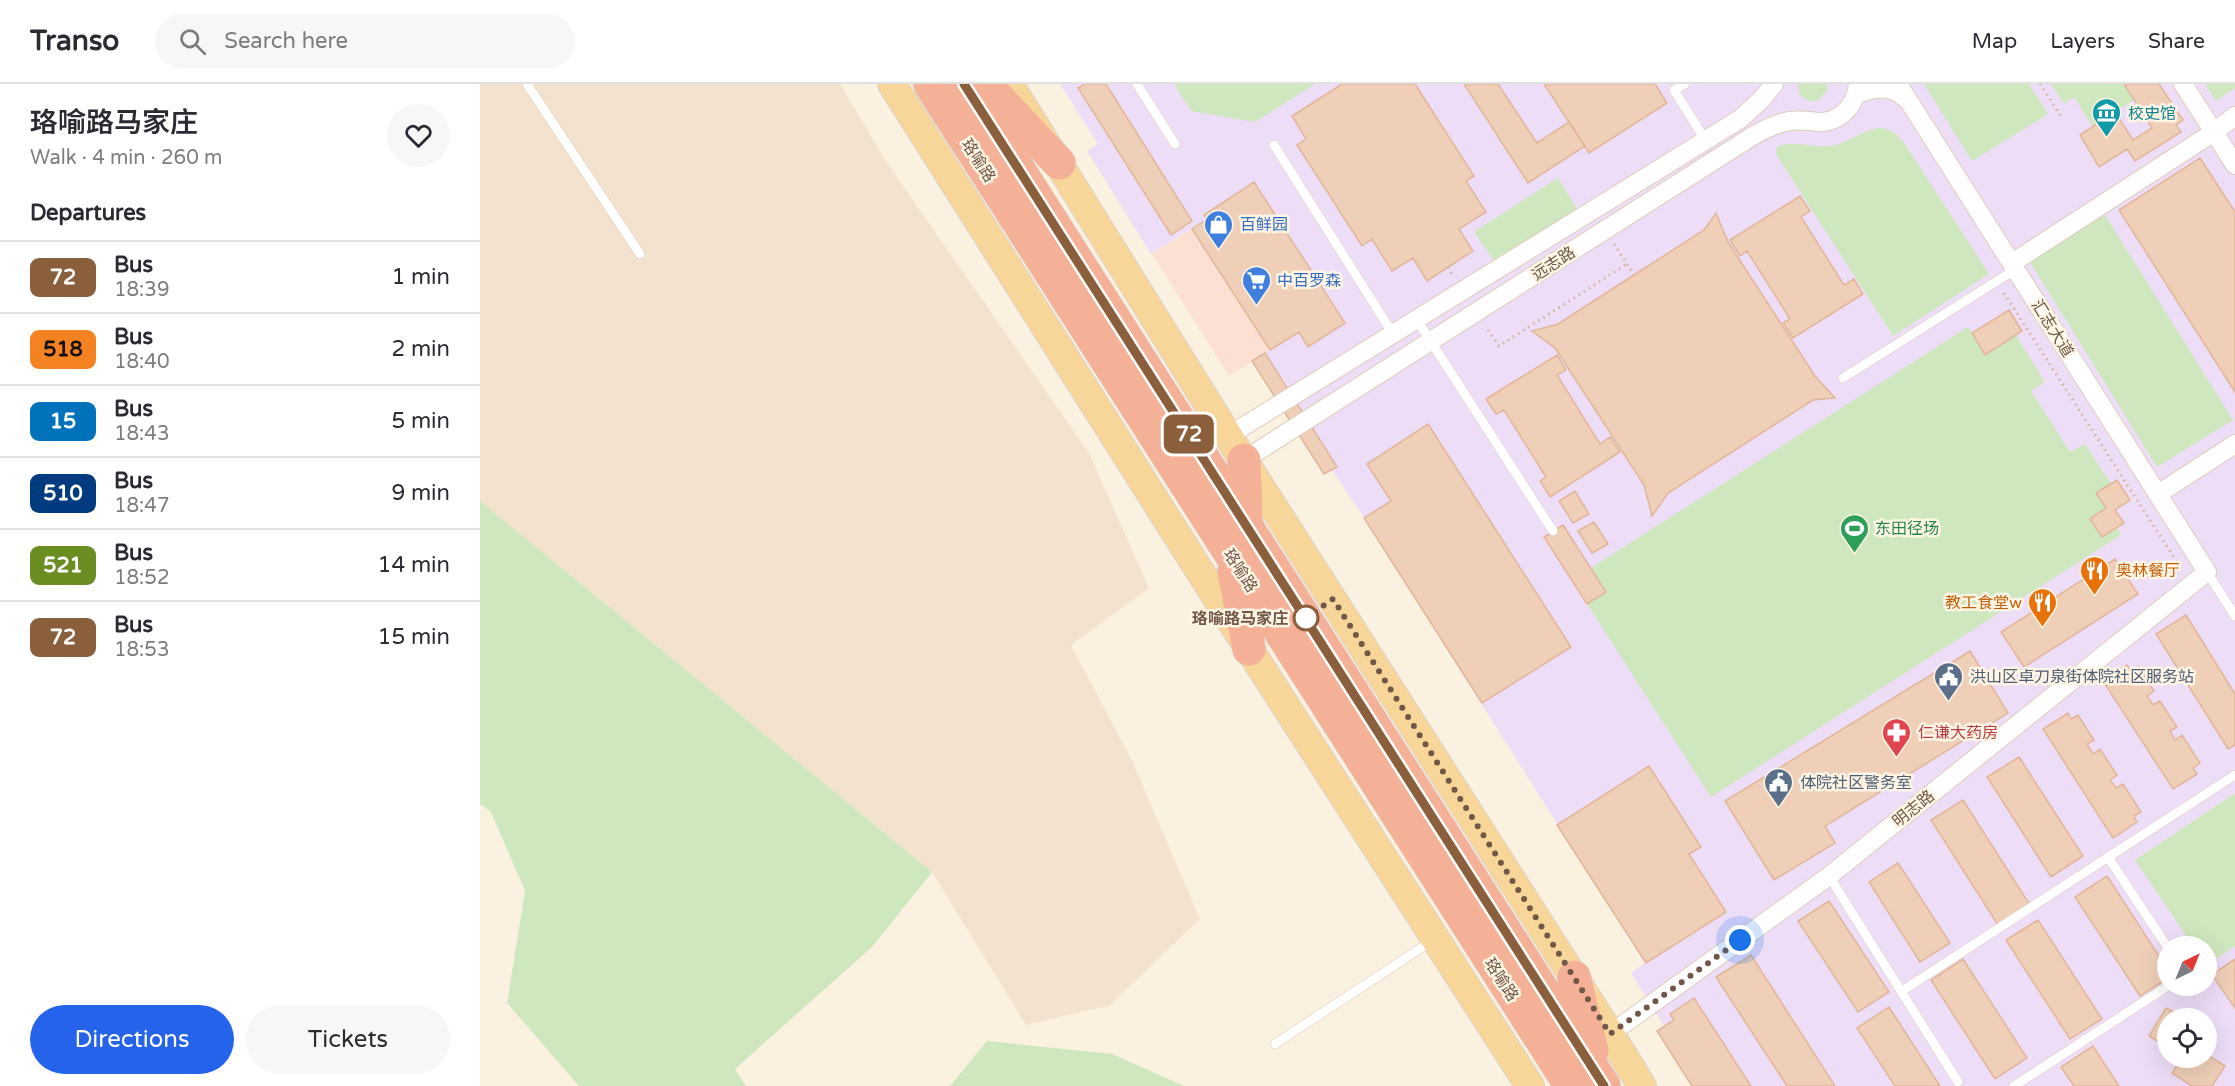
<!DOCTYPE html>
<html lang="en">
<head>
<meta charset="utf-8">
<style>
  :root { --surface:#fff; --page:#f7f7f7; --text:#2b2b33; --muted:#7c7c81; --line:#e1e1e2; --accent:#2563eb }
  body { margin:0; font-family:"Varela Round","Noto Sans SC",sans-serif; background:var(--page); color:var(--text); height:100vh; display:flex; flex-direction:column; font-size:22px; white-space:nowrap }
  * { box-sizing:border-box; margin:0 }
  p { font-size:20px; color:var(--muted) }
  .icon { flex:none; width:33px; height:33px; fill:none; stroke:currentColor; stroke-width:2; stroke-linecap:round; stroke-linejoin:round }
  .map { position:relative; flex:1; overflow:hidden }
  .sheet { display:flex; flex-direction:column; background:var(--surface); width:480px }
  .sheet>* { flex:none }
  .badge { padding:0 12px; border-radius:9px; font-size:21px; line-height:39px }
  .needle { width:39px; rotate:43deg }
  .controls { position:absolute; left:1677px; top:852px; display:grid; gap:12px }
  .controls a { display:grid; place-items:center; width:60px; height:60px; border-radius:50%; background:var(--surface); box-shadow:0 6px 24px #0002; font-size:30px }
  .you { position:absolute; width:30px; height:30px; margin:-15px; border:4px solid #fff; border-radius:50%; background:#1a73e8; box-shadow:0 0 0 9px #1a73e833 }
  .map>.badge { position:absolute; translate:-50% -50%; box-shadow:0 0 0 3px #fff }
  h2 { padding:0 30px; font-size:22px; line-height:54px }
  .round { display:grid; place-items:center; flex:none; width:63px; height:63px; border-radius:32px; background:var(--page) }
  .headline { display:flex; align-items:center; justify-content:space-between; height:102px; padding:0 30px }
  h1 { font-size:28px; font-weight:600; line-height:45px }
  .button { display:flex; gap:12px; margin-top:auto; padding:12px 30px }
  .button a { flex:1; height:69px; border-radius:36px; background:var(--accent); color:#fff; font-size:24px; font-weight:600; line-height:69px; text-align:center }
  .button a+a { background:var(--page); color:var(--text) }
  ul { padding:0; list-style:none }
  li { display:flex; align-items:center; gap:18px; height:72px; padding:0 30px; border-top:2px solid var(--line) }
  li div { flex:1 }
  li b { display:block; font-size:22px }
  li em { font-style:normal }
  li .badge { min-width:66px; font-weight:700; text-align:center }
  header { display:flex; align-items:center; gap:36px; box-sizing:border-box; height:84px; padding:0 30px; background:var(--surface); border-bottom:2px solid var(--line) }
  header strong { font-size:28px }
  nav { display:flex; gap:33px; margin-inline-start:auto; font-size:21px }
  .search { width:420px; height:54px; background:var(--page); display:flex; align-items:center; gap:15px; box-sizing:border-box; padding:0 21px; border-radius:33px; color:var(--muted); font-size:22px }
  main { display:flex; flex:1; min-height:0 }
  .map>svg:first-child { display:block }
  .residential { fill:#f2e2ce }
  .commercial { fill:#fbe0d3 }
  .education { fill:#eeddf7; fill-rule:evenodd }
  .green { fill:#cfe7bf }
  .building { fill:#efcfb8; stroke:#e1b599; stroke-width:1.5 }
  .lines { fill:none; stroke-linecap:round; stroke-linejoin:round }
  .lane-casing { stroke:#decdbc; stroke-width:10 }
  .street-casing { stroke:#decdbc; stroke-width:20 }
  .primary-casing { stroke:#dad3cf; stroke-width:30 }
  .highway-casing { stroke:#dad3cf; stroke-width:34 }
  .path { stroke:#d3b29c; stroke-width:3; stroke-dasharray:1.5 4.5; stroke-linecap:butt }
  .lane { stroke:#fff; stroke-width:9 }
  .street { stroke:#fff; stroke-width:18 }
  .primary { stroke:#f8d69a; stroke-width:28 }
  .highway { stroke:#f4b198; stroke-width:33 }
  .line-casing { stroke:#fff; stroke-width:14 }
  .line { stroke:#8b5e3c; stroke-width:9 }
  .walk { stroke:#705748; stroke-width:6; stroke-dasharray:0 10.8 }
  .stop-dot { fill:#fff; stroke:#8b5e3c; stroke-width:3 }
  .labels { text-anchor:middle; stroke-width:5; stroke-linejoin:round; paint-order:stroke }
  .culture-label { font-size:16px; fill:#0d838f; stroke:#fef5e5; text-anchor:start }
  .street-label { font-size:16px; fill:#705748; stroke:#fef5e5 }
  .shop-label { font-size:16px; fill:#366cbe; stroke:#fef5e5; text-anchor:start }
  .leisure-label { font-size:16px; fill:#27864d; stroke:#fef5e5; text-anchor:start }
  .food-label { font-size:16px; fill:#c56008; stroke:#fef5e5; text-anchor:start }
  .stop-label { font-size:16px; font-weight:bold; fill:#705748; stroke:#fef5e5; text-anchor:end }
  .service-label { font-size:16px; fill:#4e5e75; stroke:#fef5e5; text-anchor:start }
  .health-label { font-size:16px; fill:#be3a42; stroke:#fef5e5; text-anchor:start }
</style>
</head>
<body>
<header>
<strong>Transo</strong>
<div class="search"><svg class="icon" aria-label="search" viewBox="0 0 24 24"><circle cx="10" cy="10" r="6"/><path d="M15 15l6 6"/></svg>Search here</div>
<nav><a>Map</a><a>Layers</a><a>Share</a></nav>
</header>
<main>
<section class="sheet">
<div class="headline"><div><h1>珞喻路马家庄</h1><p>Walk · 4 min · 260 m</p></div><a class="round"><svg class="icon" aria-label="heart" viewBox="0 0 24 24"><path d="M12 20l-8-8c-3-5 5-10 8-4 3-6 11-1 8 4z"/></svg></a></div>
<h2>Departures</h2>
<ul>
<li><span class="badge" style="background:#8b5e3c;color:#fff">72</span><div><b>Bus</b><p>18:39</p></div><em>1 min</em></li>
<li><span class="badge" style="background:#f58220;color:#111">518</span><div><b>Bus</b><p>18:40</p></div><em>2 min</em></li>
<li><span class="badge" style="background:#0072bc;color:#fff">15</span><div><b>Bus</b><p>18:43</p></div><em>5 min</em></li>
<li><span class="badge" style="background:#003b80;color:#fff">510</span><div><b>Bus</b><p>18:47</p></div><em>9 min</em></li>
<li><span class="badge" style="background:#6b8e23;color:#fff">521</span><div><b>Bus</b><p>18:52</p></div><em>14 min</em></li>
<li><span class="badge" style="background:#8b5e3c;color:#fff">72</span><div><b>Bus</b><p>18:53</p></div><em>15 min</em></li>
</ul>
<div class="button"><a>Directions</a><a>Tickets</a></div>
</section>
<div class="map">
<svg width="1755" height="1002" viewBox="0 0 1755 1002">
  <rect width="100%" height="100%" fill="#fbf1e0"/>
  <path class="residential" d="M0 0H360L407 79 609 369 669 504 591 561 652 677 720 835 630 921 546 941 452 788 0 417Z"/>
  <path class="commercial" d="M774 98 865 239 828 263 818 248 749 292 672 170 726 136 724 131Z"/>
  <path class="education" d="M580 0H1755V1002H1271L1214 915 1190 930 1194 936 1184 942 1151 889 1165 879 884 434 852 386 844 390 772 277 819 248 828 262 865 239 774 98 724 130 727 135 671 170 607 67 618 60ZM1688 862H1726V902H1688ZM1688 934H1726V974H1688Z"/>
  <path class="green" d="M694 0H835L775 38 711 27Z
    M1318 0H1347V7L1337 17H1328L1320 11Z
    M1444 0H1549L1568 30 1492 77Z
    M1571 0H1644L1654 16 1613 43 1594 13 1584 20Z
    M1725 0H1755V4L1736 17Z
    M1403 44 1414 48 1425 60 1509 190 1413 252 1296 70 1297 63C1308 56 1335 64 1349 62 1369 60 1383 44 1403 44Z
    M1078 94 1097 125 1014 177 994 148Z
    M1625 131 1753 336 1677 383 1550 178Z
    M1488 243 1505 270 1536 251 1565 298 1551 307 1590 368 1605 360 1631 400 1616 409 1626 424 1610 435 1622 453 1637 444 1641 451 1231 713 1107 520 1126 508 1111 484Z
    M0 417 452 788 392 863 255 985 266 1002H99L27 919 45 807 11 728 0 720Z
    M1755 709V862L1727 881 1726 862H1713L1655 776Z
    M507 957 632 970 704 1002H470Z"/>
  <path class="building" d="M605 0H626L712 137 691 151 598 4Z
    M862 0H935L994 92 986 97 1006 128 979 145 993 167 947 197 933 174 912 187 892 155 882 162 817 61 826 55 812 32Z
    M984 0H1018L1057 59 1089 38 1105 62 1048 99Z
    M1064 0H1175L1187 19 1109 69Z
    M1644 0H1679L1703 36 1696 41 1701 48 1655 77 1647 65 1619 83 1600 51 1635 28 1653 56 1672 44Z
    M1720 74 1755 128V308L1639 126Z
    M774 98 865 239 828 263 819 248 790 266 712 145 727 135 724 131Z
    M1320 112 1330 127 1321 133 1364 201 1374 195 1383 210 1313 254 1303 239 1310 235 1267 167 1260 172 1250 156Z
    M1236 129 1248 158 1335 292 1355 314 1333 316 1188 409 1172 432 1164 401 1079 270 1075 264 1052 247 1078 240 1154 191 1224 146Z
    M1529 226 1542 247 1505 271 1492 249Z
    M785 269 857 383 844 390 772 277Z
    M1077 271 1086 286 1077 291 1120 360 1130 353 1140 368 1070 413 1060 397 1066 393 1024 326 1016 330 1006 315Z
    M948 340 1091 563 1002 619 884 434 911 417 887 380Z
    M1637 396 1650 416 1635 426 1644 439 1622 453 1610 435 1626 424 1616 409Z
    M1095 407 1109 430 1093 439 1079 417Z
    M1114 438 1128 460 1112 469 1098 447Z
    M1083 441 1126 508 1107 520 1064 453Z
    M1635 475 1658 510 1544 583 1521 548Z
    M1706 531 1755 610V661L1748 665 1676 550Z
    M1490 567 1528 629 1345 742 1355 759 1294 796 1245 717Z
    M1647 581 1651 587 1658 582 1674 607 1667 612 1673 621 1680 617 1697 643 1690 647 1695 656 1702 651 1720 679 1713 684 1717 690 1693 705 1623 597Z
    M1588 629 1591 635 1598 631 1614 656 1607 660 1613 670 1620 665 1637 691 1630 696 1636 704 1643 700 1661 728 1654 732 1657 738 1633 754 1563 645Z
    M1539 673 1603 772 1571 793 1507 693Z
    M1169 682 1221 763 1209 770 1246 828 1166 879 1077 741Z
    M1483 716 1550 821 1518 841 1451 736Z
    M1418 779 1470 859 1440 878 1389 798Z
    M1627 792 1688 886V894L1660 912 1595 813Z
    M1349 817 1409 908 1378 928 1318 837Z
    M1558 836 1622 935 1590 955 1526 856Z
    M1271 871 1355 1002H1307L1236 893Z
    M1483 875 1547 974 1515 995 1451 896Z
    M1755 875V924L1732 891Z
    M1214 914 1271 1002H1212L1177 947 1194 936 1190 930Z
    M1409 923 1460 1002H1415L1377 944Z
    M1686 924 1704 934H1688V964L1669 952Z
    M1613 962 1639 1002H1594L1581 983Z
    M1726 970 1745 982 1732 1002H1712L1692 989 1702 974H1726Z"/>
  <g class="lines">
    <defs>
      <path id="lane" d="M47 0 160 170
        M657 0 695 60
        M1205 0 1194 6 1226 57
        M794 61 913 250
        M937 236 1073 447
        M1363 294 1536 185
        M1727 488 1755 532
        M1628 773 1688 864
        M1349 792 1478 998
        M1422 907 1755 691
        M795 960 953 856
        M1534 1002 1688 902"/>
      <path id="street" d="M1703 0 1755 81
        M1377 10C1395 4 1411 0 1426 15
        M1532 179 1734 48 1755 32
        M748 352 1260 35 1281 16 1294 0
        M764 376 1271 53C1283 46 1296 39 1310 37 1321 35 1332 38 1343 38 1363 36 1376 19 1378 0
        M1678 410 1755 360
        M1130 950 1349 792 1727 488 1418 0"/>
      <path id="primary" d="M412 0 769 565 1050 1002
        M529 0 748 352 1130 950 1162 1002"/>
      <path id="highway" d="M450 0 1091 1002
        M484 0 1124 1002
        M505 0 579 79
        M764 376 766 437
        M754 488 769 565
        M1094 893 1112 967"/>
    </defs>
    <use href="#lane" class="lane-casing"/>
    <use href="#street" class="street-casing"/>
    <use href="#primary" class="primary-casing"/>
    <use href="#highway" class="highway-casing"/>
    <path class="path" d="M1560 0 1583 35
      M1134 160 1154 191
      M968 183 973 192
      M1524 209 1702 486
      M1008 246 1019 262 1147 180"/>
    <use href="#lane" class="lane"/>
    <use href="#street" class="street"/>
    <use href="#primary" class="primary"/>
    <use href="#highway" class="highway"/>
  </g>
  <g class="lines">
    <defs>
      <path id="line" d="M484 0 1124 1002"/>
    </defs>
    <use href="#line" class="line-casing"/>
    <use href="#line" class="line"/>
    <path class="walk" d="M826 534 853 515 1130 950 1260 856"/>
  </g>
  <defs>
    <symbol id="museum-pin" viewBox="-11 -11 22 30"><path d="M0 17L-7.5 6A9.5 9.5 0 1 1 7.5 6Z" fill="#0f9aa8" stroke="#fef5e5"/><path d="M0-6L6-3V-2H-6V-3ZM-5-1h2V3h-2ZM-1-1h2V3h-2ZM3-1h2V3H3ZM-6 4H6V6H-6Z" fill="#fff"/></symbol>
    <symbol id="shop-pin" viewBox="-11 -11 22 30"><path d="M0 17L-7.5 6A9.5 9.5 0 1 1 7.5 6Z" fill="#3f7fe0" stroke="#fef5e5"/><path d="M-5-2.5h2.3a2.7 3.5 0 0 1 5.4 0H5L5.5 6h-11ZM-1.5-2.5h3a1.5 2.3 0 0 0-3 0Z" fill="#fff"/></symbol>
    <symbol id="supermarket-pin" viewBox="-11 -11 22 30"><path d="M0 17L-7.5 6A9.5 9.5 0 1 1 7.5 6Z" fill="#3f7fe0" stroke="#fef5e5"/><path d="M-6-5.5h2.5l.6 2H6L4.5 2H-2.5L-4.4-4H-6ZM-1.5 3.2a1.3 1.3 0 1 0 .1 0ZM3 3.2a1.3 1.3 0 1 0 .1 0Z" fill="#fff"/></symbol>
    <symbol id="stadium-pin" viewBox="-11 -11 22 30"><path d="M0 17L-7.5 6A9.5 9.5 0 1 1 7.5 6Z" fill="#2e9e5b" stroke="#fef5e5"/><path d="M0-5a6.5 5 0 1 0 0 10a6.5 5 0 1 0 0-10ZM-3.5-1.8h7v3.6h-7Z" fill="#fff"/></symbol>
    <symbol id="restaurant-pin" viewBox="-11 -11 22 30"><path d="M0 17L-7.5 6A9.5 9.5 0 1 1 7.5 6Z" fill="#e8710a" stroke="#fef5e5"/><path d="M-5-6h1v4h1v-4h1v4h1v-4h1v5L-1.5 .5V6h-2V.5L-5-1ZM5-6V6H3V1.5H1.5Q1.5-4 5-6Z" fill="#fff"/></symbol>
    <symbol id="civic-pin" viewBox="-11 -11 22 30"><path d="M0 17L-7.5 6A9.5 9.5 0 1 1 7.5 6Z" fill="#5c6f8a" stroke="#fef5e5"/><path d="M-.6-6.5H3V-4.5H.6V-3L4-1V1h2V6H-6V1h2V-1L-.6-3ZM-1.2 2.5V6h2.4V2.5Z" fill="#fff"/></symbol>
    <symbol id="pharmacy-pin" viewBox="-11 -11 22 30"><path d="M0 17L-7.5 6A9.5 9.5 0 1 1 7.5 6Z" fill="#e0444e" stroke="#fef5e5"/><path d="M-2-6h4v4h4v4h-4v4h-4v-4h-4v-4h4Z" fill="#fff"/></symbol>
  </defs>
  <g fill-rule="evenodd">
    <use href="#museum-pin" x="1610" y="12" width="33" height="45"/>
    <use href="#shop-pin" x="722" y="124" width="33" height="45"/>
    <use href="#supermarket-pin" x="760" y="180" width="33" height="45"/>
    <use href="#stadium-pin" x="1358" y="428" width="33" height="45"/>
    <use href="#restaurant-pin" x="1598" y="470" width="33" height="45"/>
    <use href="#restaurant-pin" x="1546" y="502" width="33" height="45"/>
    <use href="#civic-pin" x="1452" y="576" width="33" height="45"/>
    <use href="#pharmacy-pin" x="1400" y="632" width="33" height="45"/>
    <use href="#civic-pin" x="1282" y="682" width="33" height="45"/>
  </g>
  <circle class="stop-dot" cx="826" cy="534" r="12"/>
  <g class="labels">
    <g class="culture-label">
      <text x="1648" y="35">校史馆</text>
    </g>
    <g class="street-label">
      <text transform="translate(499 76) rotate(57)" y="6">珞喻路</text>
      <text transform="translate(1073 179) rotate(-33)" y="6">远志路</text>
      <text transform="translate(1573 244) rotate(58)" y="6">汇志大道</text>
      <text transform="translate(761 486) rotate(57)" y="6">珞喻路</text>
      <text transform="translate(1433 724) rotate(-39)" y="6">明志路</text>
      <text transform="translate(1022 895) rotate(57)" y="6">珞喻路</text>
    </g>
    <g class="shop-label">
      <text x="760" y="146">百鲜园</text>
      <text x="797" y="202">中百罗森</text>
    </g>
    <g class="leisure-label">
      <text x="1395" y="450">东田径场</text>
    </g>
    <g class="food-label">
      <text x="1636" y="492">奥林餐厅</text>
      <text x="1542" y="524" text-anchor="end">教工食堂w</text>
    </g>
    <g class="stop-label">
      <text x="808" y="540">珞喻路马家庄</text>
    </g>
    <g class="service-label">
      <text x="1490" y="598">洪山区卓刀泉街体院社区服务站</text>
      <text x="1320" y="704">体院社区警务室</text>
    </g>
    <g class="health-label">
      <text x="1438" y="654">仁谦大药房</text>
    </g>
  </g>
</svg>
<div class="controls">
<a><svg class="needle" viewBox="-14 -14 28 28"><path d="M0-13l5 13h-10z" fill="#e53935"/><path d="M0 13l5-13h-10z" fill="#7c7c81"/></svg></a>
<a><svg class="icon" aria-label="locate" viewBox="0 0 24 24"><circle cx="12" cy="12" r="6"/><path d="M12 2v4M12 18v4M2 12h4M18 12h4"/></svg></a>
</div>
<div class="you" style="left:1260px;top:856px"></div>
<b class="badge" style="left:709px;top:350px;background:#8b5e3c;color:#fff">72</b>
</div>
</main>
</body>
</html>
